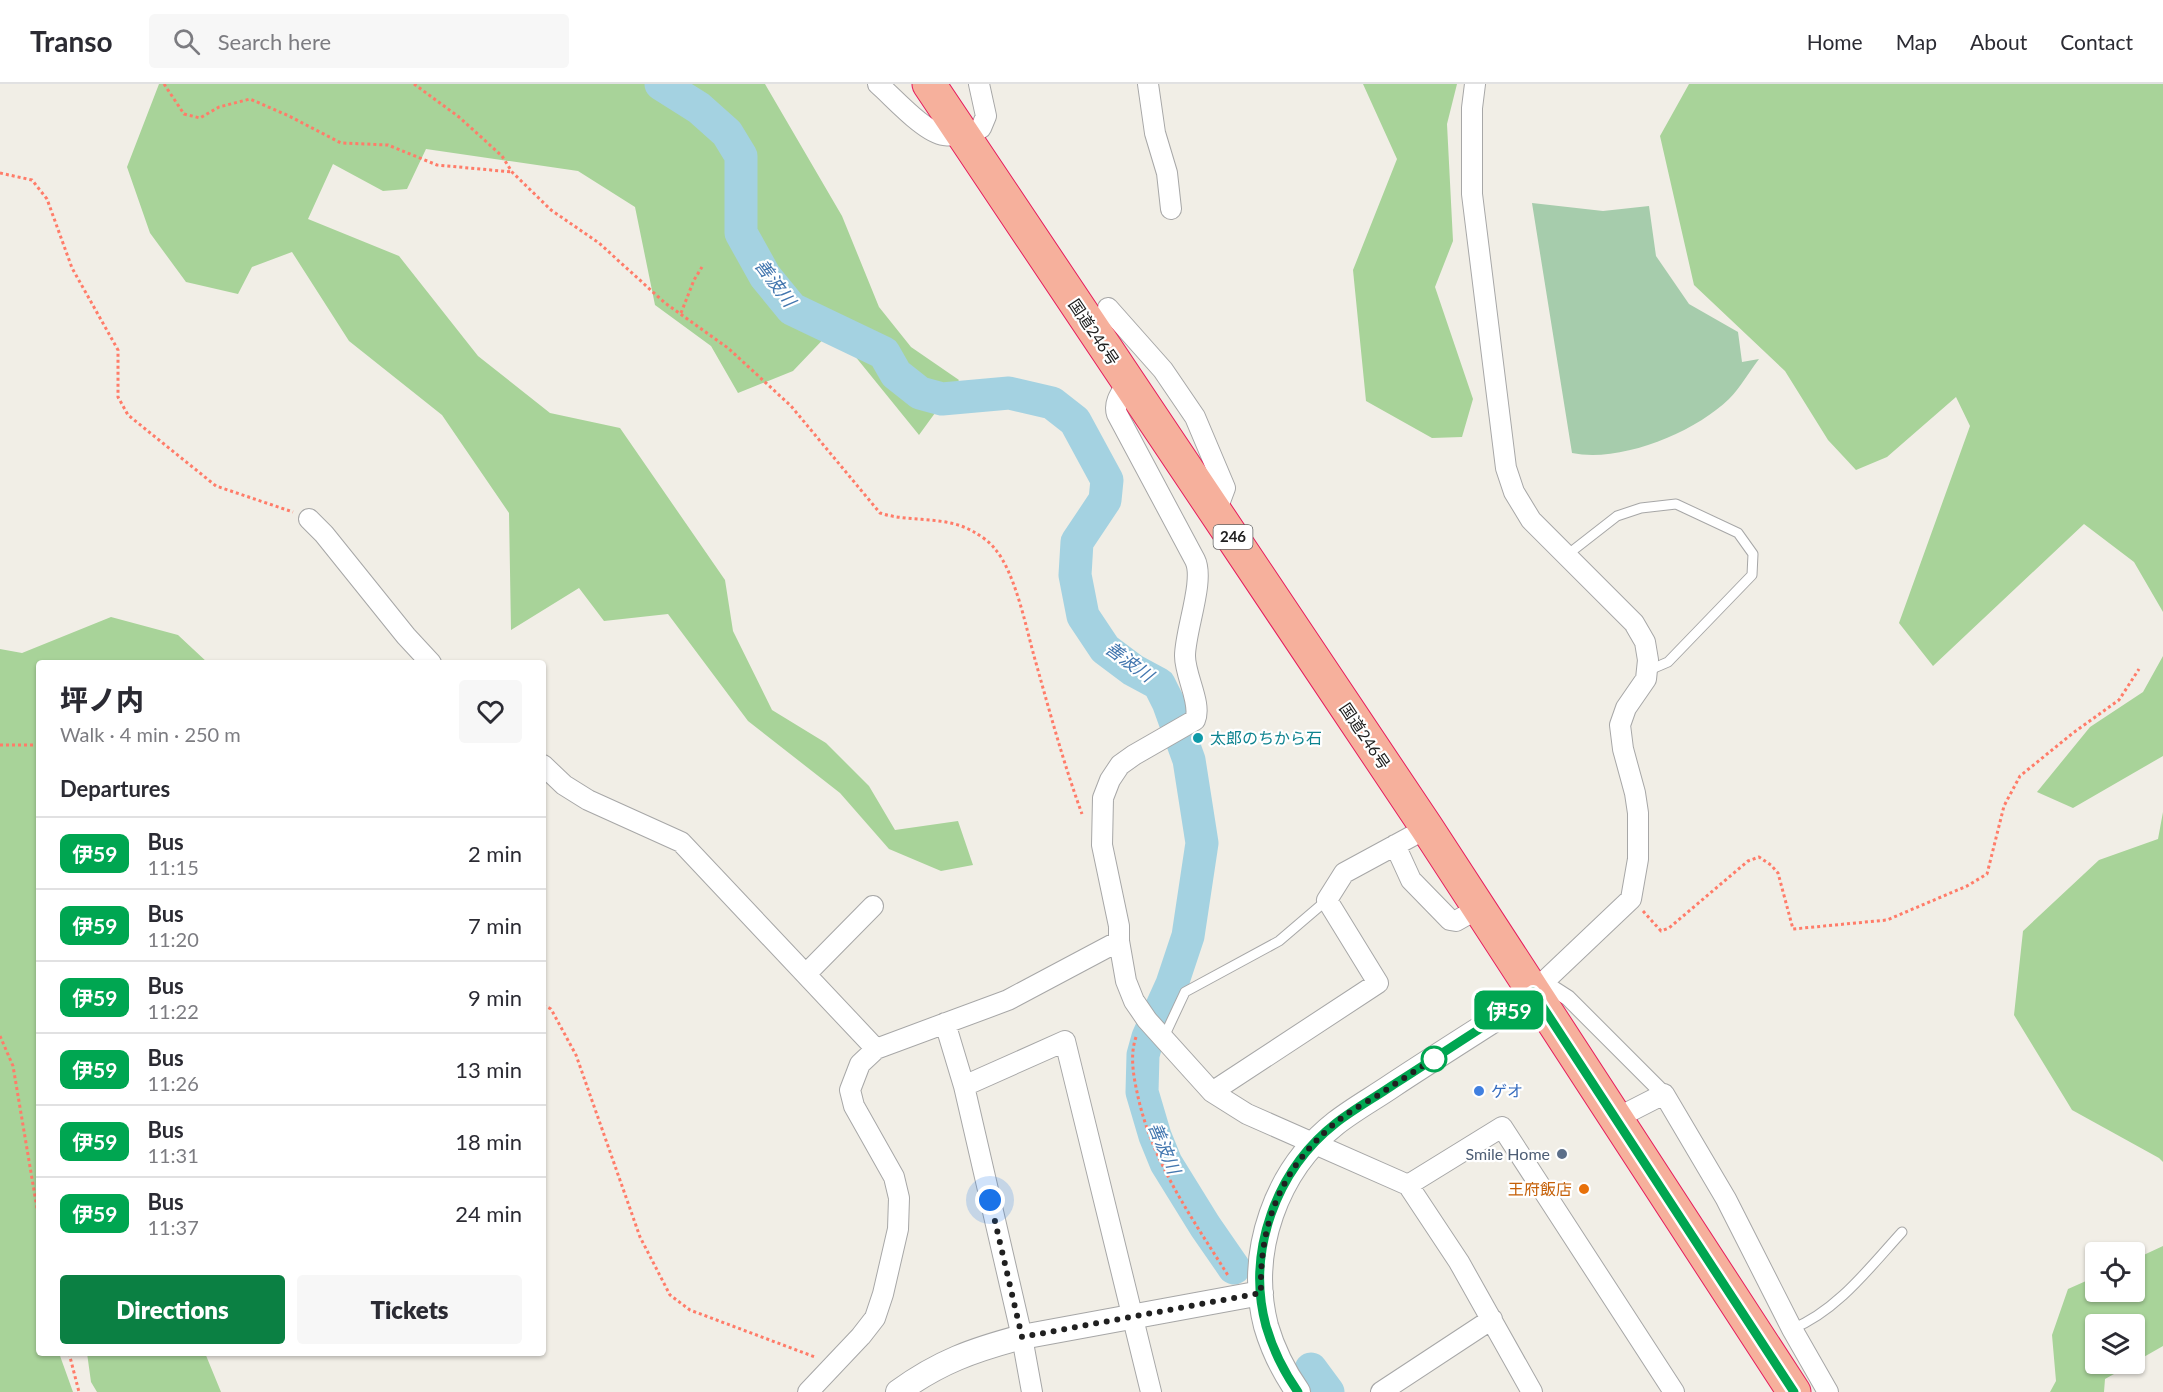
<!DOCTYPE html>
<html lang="en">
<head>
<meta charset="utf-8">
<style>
  :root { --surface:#fff; --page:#f7f7f7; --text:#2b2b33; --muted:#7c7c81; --line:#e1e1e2; --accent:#0b8043 }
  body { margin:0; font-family:Lato,"Noto Sans JP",sans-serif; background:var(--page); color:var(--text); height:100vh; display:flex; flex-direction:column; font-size:22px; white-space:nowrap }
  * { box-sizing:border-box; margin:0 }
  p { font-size:20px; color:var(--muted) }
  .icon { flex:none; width:33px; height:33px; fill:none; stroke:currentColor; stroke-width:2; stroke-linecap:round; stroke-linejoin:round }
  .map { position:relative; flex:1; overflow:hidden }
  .panel { position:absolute; left:36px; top:576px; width:510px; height:696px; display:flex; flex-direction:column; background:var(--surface); border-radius:6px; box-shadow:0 2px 4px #0004 }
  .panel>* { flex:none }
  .badge { padding:0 12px; border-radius:9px; font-size:21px; line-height:39px }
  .fabs { position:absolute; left:2085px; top:1158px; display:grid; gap:12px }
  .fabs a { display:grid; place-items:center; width:60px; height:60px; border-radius:6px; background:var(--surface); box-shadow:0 2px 4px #0004; font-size:30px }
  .you { position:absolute; width:30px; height:30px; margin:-15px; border:4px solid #fff; border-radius:50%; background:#1a73e8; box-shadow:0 0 0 9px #1a73e833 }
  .map>.badge { position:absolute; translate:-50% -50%; box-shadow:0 0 0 3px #fff }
  h2 { padding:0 24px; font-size:22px; line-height:54px }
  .round { display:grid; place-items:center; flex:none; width:63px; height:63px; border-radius:6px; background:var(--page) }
  .headline { display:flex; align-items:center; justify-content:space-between; height:102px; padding:0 24px }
  h1 { font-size:28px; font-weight:800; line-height:45px }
  .primary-button { display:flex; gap:12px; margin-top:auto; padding:12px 24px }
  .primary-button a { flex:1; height:69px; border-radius:6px; background:var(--accent); color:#fff; font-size:24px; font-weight:800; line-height:69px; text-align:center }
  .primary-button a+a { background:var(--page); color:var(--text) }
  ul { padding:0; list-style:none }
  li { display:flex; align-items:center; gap:18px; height:72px; padding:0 24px; border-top:2px solid var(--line) }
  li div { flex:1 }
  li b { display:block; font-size:22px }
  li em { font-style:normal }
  li .badge { min-width:66px; font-weight:700; text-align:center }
  header { display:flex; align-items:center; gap:36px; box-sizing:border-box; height:84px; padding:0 30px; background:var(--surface); border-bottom:2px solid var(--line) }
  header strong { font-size:28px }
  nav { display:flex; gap:33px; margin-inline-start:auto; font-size:21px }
  .search { width:420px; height:54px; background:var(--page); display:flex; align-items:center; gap:15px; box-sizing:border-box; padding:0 21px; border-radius:6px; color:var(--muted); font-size:22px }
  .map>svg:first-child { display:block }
  .forest { fill:#a8d399 }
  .cemetery { fill:#a6ccac }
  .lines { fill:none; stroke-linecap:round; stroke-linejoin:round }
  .river { stroke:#a4d2e1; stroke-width:33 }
  .service-casing { stroke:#a7a7a7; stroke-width:11 }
  .pedestrian-casing { stroke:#a7a7a7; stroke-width:17 }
  .minor-casing { stroke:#a7a7a7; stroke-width:22 }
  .tertiary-casing { stroke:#a7a7a7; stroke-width:26 }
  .trunk-casing { stroke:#e61d5d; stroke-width:35 }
  .path { stroke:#ff7c69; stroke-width:3; stroke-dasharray:3 3; stroke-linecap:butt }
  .service { stroke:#fff; stroke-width:9 }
  .pedestrian { stroke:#fff; stroke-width:15 }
  .minor { stroke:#fff; stroke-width:20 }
  .tertiary { stroke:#fff; stroke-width:24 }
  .trunk { stroke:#f6b09c; stroke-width:33 }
  .line-casing { stroke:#fff; stroke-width:14 }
  .line { stroke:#00a651; stroke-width:9 }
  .walk { stroke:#202020; stroke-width:6; stroke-dasharray:0 10.8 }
  .culture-dot { fill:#0f9aa8; stroke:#fff; stroke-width:2 }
  .stop-dot { fill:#fff; stroke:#00a651; stroke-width:3 }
  .shop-dot { fill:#3f7fe0; stroke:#fff; stroke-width:2 }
  .service-dot { fill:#5c6f8a; stroke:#fff; stroke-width:2 }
  .food-dot { fill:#e8710a; stroke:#fff; stroke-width:2 }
  .labels { text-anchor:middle; stroke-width:4.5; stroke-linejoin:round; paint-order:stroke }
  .shield { fill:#fff; stroke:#636363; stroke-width:1.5 }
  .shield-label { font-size:15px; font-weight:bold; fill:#202020 }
  .street-label { font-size:16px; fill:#202020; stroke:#fff }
  .culture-label { font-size:16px; fill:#0d838f; stroke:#fff; text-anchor:start }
  .shop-label { font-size:16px; fill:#366cbe; stroke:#fff; text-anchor:start }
  .service-label { font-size:16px; fill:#4e5e75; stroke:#fff; text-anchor:end }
  .food-label { font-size:16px; fill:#c56008; stroke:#fff; text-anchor:end }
  .water-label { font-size:18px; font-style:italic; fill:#4377af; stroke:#fff }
</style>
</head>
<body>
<header>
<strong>Transo</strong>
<div class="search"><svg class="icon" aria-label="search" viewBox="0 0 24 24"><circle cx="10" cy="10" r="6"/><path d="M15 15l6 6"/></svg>Search here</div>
<nav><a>Home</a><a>Map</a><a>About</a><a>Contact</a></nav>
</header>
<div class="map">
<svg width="2163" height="1308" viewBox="0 0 2163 1308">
  <rect width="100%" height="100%" fill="#f1eee6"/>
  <path class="forest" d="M159 0H765L842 132 879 223 911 263 959 296 919 351 833 245 793 287 738 309 711 262 655 221 635 123 578 87 426 65 407 105 383 107 333 80 308 135 399 172 478 272 550 329 620 344 725 496 733 547 772 626 826 659 869 702 895 746 958 737 973 781 941 787 889 765 840 709 748 637 668 530 604 537 579 504 511 546 509 429 442 331 349 257 292 168 252 183 238 210 186 198 150 149 127 83Z
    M1363 0H1457L1447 40 1453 157 1435 203 1473 315 1462 353 1432 354 1366 317 1353 186 1397 75Z
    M1689 0H2163V528L2134 478 2084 440 1933 582 1899 539 1970 342 1956 313 1887 373 1856 386 1828 356 1785 287 1694 201 1660 52Z
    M111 533 178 551 208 579H39V1269H59L73 1308H0V565L22 569Z
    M2163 572V672L2073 724 2037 708 2090 643 2143 608Z
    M2163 728V1078L2159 1074 2072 1026 2014 931 2023 847 2099 776 2158 755Z
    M2163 1162V1262L2135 1278 2134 1240H2096V1280H2132L2105 1295 2104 1308H2050L2056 1297 2052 1251 2068 1205 2095 1193 2096 1208H2134L2135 1175Z
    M87 1269H205L221 1308H97L91 1298Z"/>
  <path class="cemetery" d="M1532 119 1603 127 1649 122 1656 172 1689 220 1738 248 1742 278 1759 275C1749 288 1740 304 1729 315 1694 349 1620 379 1572 369Z"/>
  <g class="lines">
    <path class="river" d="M661 0 699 24 727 49 741 72V149L765 192 792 225 884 269 896 290 920 309 942 315 1009 309 1052 319 1075 337 1107 396 1105 416 1077 458 1075 491 1083 532 1105 565 1133 586 1159 600 1168 618 1189 676 1202 759 1188 852 1172 900 1148 953 1143 971 1142 1008 1155 1052 1166 1079 1205 1142 1234 1184
      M1311 1285 1328 1308"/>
    <defs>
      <path id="service" d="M1567 471 1617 432 1641 424 1676 420 1738 449 1753 470 1752 491 1668 578 1647 587
        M1163 955 1185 908 1279 857 1327 816
        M1792 1245C1837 1227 1870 1183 1902 1148"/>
      <path id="pedestrian" d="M1554 905 1568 914 1664 1010"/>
      <path id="minor" d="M878 0C894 14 925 49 944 51 958 53 969 49 981 44L986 32 979 0
        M1148 0 1155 49 1167 89 1171 125
        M1475 0 1472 24V110L1506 384 1514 408 1531 436 1634 539 1645 558 1648 576 1646 595 1626 624 1620 641 1623 665 1635 709 1638 729V775L1631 815 1533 908
        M1108 224 1163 286 1195 333 1225 404 1216 428
        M1128 298C1122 308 1113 318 1117 330L1195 476C1205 496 1185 547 1185 572 1185 592 1202 620 1195 636L1134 671 1120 681 1110 696 1103 714 1102 761 1119 842V857L1126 897 1134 917 1147 936 1212 1008 1247 1030 1408 1101 1459 1178 1532 1308
        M309 435 324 450 406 552 431 579
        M543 681 564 701 588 716 681 758 876 965
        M1395 761 1411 796 1450 836 1456 837 1479 824
        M806 890 873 822
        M945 939 964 1002 1022 1253 1032 1308
        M964 1002 1065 957 1151 1308
        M1212 1008 1378 899 1327 816 1344 789 1427 744
        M1615 1035 1664 1010 1726 1115 1792 1245 1828 1308
        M1408 1101 1502 1043 1674 1308
        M808 1308 861 1252 875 1234 883 1210 898 1145 899 1114 894 1093 854 1022 850 1006 860 980 876 965 1008 916 1119 857
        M1381 1308 1492 1235"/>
      <path id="tertiary" d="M898 1308C939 1278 973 1266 1022 1253L1261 1209
        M1298 1308C1284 1288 1273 1266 1266 1242 1247 1168 1276 1086 1336 1039 1354 1025 1374 1014 1393 1001 1431 976 1469 952 1508 927L1533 908"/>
      <path id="trunk" d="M929 0 1427 744 1794 1308"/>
    </defs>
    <use href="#service" class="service-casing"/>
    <use href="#pedestrian" class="pedestrian-casing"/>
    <use href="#minor" class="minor-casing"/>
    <use href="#tertiary" class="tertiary-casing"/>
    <use href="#trunk" class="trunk-casing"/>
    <path class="path" d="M164 0 184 30 200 34 219 23 250 15 289 32 341 59 388 61 437 81 512 88
      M414 0 459 33 502 72 512 88 551 126 599 159 665 219 728 264 791 322 880 429C910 439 946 431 974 448 981 452 990 458 995 465 1015 488 1026 543 1034 572 1049 625 1063 678 1082 730
      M0 89 32 96 47 115 72 184 118 266V313L128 331 216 402 293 428
      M681 229 694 196 702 183
      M0 661H39
      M1643 827 1661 847 1669 844 1748 777 1759 773 1771 781 1778 789 1793 845 1887 836 1967 802 1987 790 2004 722 2020 692 2073 649 2119 616 2139 585
      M543 921 551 925 576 971 640 1153 670 1211 690 1226 815 1273
      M0 952 13 982 39 1136
      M1136 953C1130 970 1133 990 1137 1008 1151 1077 1192 1134 1229 1193
      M69 1269 79 1308"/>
    <use href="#service" class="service"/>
    <use href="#pedestrian" class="pedestrian"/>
    <use href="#minor" class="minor"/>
    <use href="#tertiary" class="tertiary"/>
    <use href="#trunk" class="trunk"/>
  </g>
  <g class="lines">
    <defs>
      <path id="line" d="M1298 1308C1284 1288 1273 1266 1266 1242 1246 1168 1276 1086 1336 1039 1354 1025 1374 1014 1393 1001 1431 977 1469 951 1508 927L1533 908 1794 1308"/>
    </defs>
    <use href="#line" class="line-casing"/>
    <use href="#line" class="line"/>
    <path class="walk" d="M990 1116 1022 1253 1261 1209C1259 1140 1281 1085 1334 1040 1348 1028 1365 1019 1380 1010 1398 998 1416 986 1434 975"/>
  </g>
  <circle class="culture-dot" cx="1198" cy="654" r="6"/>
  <circle class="stop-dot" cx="1434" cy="975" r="12"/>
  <circle class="shop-dot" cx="1479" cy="1007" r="6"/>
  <circle class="service-dot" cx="1562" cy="1070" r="6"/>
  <circle class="food-dot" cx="1584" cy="1105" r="6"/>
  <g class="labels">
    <rect class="shield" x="1213.5" y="441" width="39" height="24" rx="4.5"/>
    <g class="shield-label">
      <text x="1233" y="458">246</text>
    </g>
    <g class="street-label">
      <text transform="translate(1094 248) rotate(56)" y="6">国道246号</text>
      <text transform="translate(1365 652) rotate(56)" y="6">国道246号</text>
    </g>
    <g class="culture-label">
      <text x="1210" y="660">太郎のちから石</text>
    </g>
    <g class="shop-label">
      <text x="1491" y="1013">ゲオ</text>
    </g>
    <g class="service-label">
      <text x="1550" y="1076">Smile Home</text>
    </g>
    <g class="food-label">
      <text x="1572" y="1111">王府飯店</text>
    </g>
    <g class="water-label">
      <text transform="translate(775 199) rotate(53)" y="6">善波川</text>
      <text transform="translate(1129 578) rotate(36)" y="6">善波川</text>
      <text transform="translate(1164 1064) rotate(67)" y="6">善波川</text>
    </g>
  </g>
</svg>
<div class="fabs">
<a><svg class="icon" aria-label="locate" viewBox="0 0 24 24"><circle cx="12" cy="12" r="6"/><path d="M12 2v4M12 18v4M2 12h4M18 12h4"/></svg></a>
<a><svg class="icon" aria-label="layers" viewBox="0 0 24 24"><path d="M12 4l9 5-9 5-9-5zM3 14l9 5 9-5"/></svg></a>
</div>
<div class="you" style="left:990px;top:1116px"></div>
<b class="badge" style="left:1509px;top:926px;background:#00a651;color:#fff">伊59</b>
<section class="panel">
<div class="headline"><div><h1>坪ノ内</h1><p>Walk · 4 min · 250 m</p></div><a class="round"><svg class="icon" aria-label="heart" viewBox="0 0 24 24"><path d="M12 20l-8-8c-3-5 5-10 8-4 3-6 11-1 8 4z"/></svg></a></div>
<h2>Departures</h2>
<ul>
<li><span class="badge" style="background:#00a651;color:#fff">伊59</span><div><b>Bus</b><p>11:15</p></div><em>2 min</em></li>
<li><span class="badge" style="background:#00a651;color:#fff">伊59</span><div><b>Bus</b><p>11:20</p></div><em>7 min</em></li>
<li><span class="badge" style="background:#00a651;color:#fff">伊59</span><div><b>Bus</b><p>11:22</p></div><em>9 min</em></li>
<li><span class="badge" style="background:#00a651;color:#fff">伊59</span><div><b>Bus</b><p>11:26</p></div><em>13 min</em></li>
<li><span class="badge" style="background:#00a651;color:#fff">伊59</span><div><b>Bus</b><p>11:31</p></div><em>18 min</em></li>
<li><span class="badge" style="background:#00a651;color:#fff">伊59</span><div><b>Bus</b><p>11:37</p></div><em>24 min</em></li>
</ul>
<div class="primary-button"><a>Directions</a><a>Tickets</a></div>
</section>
</div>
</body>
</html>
